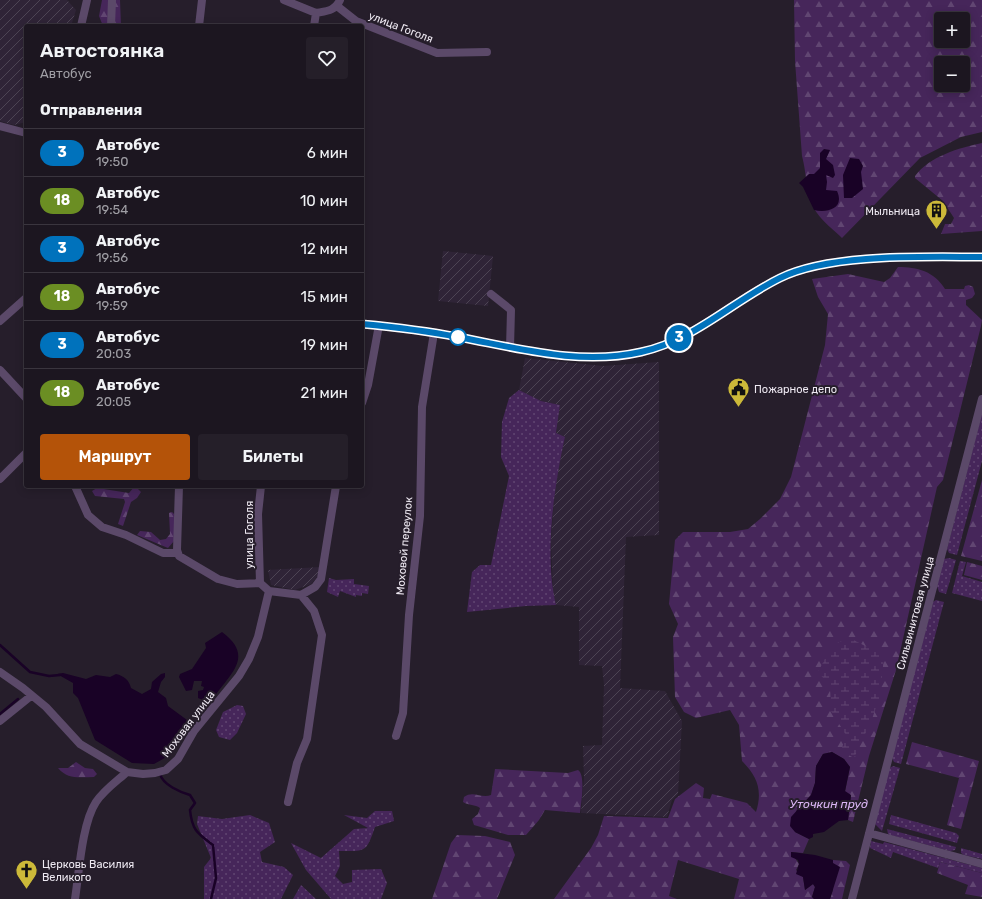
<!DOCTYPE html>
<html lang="ru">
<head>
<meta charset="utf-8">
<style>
  :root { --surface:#1c1620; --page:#251f29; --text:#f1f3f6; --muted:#a09fa5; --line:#3a353e; --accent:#b45309 }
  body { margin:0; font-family:Rubik,sans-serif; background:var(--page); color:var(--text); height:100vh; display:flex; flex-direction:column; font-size:15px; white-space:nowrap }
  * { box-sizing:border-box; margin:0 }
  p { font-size:13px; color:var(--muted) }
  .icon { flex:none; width:22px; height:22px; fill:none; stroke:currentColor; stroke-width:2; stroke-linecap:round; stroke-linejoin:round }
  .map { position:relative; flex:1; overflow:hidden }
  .sheet { position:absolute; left:24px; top:24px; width:340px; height:464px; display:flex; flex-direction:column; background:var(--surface); border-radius:4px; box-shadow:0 2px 10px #0003,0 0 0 1px var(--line) }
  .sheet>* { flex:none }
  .badge { padding:0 8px; border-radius:13px; font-size:14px; line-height:26px }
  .tools { position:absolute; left:934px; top:12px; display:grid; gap:8px }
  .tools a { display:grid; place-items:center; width:36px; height:36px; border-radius:4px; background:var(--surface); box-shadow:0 2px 10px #0003,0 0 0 1px var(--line); font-size:20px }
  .map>.badge { position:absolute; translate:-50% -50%; box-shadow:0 0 0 2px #fff }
  h2 { padding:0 16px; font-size:15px; line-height:36px }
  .round { display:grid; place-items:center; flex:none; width:42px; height:42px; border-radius:4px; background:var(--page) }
  .headline { display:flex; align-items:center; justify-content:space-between; height:68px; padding:0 16px }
  h1 { font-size:19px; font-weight:600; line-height:30px }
  .primary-button { display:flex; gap:8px; margin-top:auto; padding:8px 16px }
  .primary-button a { flex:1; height:46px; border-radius:4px; background:var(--accent); color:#fff; font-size:16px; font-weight:600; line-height:46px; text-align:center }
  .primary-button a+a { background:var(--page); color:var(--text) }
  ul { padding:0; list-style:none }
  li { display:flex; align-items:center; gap:12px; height:48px; padding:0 16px; border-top:1px solid var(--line) }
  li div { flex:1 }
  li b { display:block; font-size:15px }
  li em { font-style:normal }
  li .badge { min-width:44px; font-weight:700; text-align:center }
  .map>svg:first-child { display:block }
  .industrial { fill:url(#industrial-furrows) }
  .grass { fill:url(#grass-dots) }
  .forest { fill:url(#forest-firs); fill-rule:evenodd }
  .wetland { fill:url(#wetland-marsh) }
  .water { fill:#190226 }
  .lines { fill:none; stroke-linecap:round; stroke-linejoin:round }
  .stream { stroke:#190226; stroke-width:2.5 }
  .minor { stroke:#5b4969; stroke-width:8 }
  .line-casing { stroke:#fff; stroke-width:9 }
  .line { stroke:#0072bc; stroke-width:6 }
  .stop-dot { fill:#fff; stroke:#0072bc; stroke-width:2 }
  .labels { text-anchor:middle; stroke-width:4; stroke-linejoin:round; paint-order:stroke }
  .street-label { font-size:11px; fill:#eee9f2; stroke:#261e2b }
  .poi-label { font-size:11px; fill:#eee9f2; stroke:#261e2b; text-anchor:start }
  .water-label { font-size:12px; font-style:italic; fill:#dab5f3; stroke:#261e2b }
</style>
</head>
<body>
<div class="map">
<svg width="982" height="899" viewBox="0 0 982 899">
  <defs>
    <pattern id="industrial-furrows" width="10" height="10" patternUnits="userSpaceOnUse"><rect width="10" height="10" fill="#2f2437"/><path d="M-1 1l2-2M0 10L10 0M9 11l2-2" fill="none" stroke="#4d4454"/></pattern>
    <pattern id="grass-dots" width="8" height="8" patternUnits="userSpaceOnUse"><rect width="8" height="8" fill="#46265a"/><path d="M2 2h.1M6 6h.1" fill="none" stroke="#614672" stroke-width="1.8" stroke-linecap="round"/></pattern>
    <pattern id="forest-firs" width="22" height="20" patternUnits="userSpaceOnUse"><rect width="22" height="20" fill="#46265a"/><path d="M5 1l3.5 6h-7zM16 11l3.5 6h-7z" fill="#614672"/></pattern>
    <pattern id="wetland-marsh" width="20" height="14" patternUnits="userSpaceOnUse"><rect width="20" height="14" fill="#46265a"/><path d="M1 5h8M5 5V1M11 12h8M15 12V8" fill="none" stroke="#614672"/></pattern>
  </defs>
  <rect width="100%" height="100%" fill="#261e2b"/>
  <path class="industrial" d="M0 0H67L76 10 71 26H26V122L14 125 0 121Z
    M443 251 493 256 488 306 438 301Z
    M525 358 603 366 659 362V535L626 537 620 688 665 691 682 721 678 794 672 800 667 817 581 813 584 778 583 746 602 745 604 685 602 666 579 665V607L556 605 553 592 551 540 555 485 565 437 556 434 560 405 541 401 519 390Z
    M321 567 319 575 311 584 295 590 271 585 268 570Z"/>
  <path class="grass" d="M519 390 541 401 560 405 556 433 565 437C554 487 544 555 556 605L526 606 467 612 472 572 480 565H491L509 476 501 457 502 422 509 398Z
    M982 413V461L957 555 949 553 947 549Z
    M949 558 956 560 946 594 939 592 937 586 944 559Z
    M960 561 966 562 962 576 982 582V601L952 593Z
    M329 578 336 580 354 579V584L369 586 368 594 362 593V596L356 595V597L340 591 338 597 327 592Z
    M936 600 944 602 901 764 894 762 892 758 933 602Z
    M237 705 243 706 246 714 237 733 230 740 219 737 216 730 223 712Z
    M893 766 900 768 882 831 875 824 888 769Z
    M375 811H392L394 821 375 827C366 853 366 851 339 851L340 866 335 876 343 884 352 882V870L381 869 387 883 381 899H331L306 870 291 843 321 858 354 829 368 828 344 815 367 818Z
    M250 815 269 823 275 842 260 852 262 862 284 867 293 875 281 899H204V867L211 858 197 824 198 816 222 819Z
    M891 815 956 833 959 836 957 843 889 824Z
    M887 829 956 847 955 850 950 851 890 835 888 834Z
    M871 841 883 844 884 842 982 868V873L940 862 938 868 893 852 891 858 870 848Z
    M961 848 982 854V859L964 855 961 853Z
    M301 885 316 899H293Z"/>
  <path class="forest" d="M102 0H120L121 26H103L99 16Z
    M794 0H982V132L961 137 920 158 842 238C834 230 823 222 817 213 806 197 807 174 802 156L795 61ZM941 19H963V41H941ZM941 63H963V85H941Z
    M982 143V231L941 234 945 224H951L954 218 943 201 915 178V176C930 156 959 148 982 143Z
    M898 267C917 267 934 271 945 289H964L965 286 969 285 973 287 975 294 972 298 966 300V305L982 320 981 326 943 480 937 487 896 670 869 756 853 822 848 820 851 796 845 792 850 767 844 759 832 752 823 754 816 766 815 783 811 795 796 811 795 832 809 839 803 853 791 852 799 864 796 870 803 877 805 890 813 884 815 887 812 897 814 899H734L739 879 678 860 669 896 677 899H554L591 848 598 835 604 816 668 818 675 799 696 783 704 788 703 798 710 799 712 794 747 803 756 812C763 790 757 776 742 761L739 725 730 710 696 718 684 712 675 697 673 637 678 624 669 604 675 540 683 532H730L748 529 760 519 780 499 791 477 825 345 828 314 818 297 812 279 848 274 884 282 890 278Z
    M982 480V561L961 556Z
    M135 486 141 492 137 498 131 502 123 526 118 524 125 502 124 499 95 496 92 491 97 488 129 493Z
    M172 512 174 514V541L168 548 137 535 140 531 151 532 160 540 166 539 170 534 169 513Z
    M967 562 982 566V580L964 575Z
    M912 742 979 761 961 829 947 825 959 778 906 764Z
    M76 762 85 768 93 769 97 774 94 777C80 777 68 780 58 768H68Z
    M495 769 568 773 578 770C586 775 581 804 580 813L545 810 539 820 526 835H508L474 825 472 819 478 814 480 808C475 804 469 806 463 802L464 797C473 790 482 799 491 795Z
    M457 835 485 836 510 842 515 855 497 899H432L451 843Z
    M833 860 846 861 850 865 842 899H830L833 890Z
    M940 862 982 873V897L965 894 968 885 937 873Z"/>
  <path class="wetland" d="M850 638 884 656 880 696 872 719 854 758 841 751 846 735 831 711 830 686 818 672 832 645Z"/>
  <path class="water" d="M824 149 830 150 826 159 833 165 835 175 833 178 826 175 827 182 826 190 837 191C845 209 827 213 814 210L803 187 799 183 809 174H814L820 168V153Z
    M850 158 859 159 863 166 861 172 863 189 852 198H844L843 175Z
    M222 632C254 656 232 672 214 697 208 702 205 701 198 698V691L203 690 204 687 201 686 202 681H194L192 690 186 691 179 677 180 674 192 669 206 648 205 643Z
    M63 673 86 679 96 675 110 677 116 674C124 676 129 680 131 688L142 694 151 689 152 682 161 674 165 673V677L161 682 158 692 166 698 168 706 187 720 186 727 170 755 154 764 132 763 95 740 78 698 73 693V683L57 674Z
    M832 752 844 759 850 767 845 791 851 795 848 820 839 821 824 832 813 834V837L809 839 795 832 790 826 791 817 811 795 815 783 816 766 823 754Z
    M791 852 815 855 833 860V863L840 867 830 899H814L812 897 815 887 813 884 805 890 803 877 796 874 799 864 798 860 791 857Z"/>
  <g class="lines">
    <path class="stream" d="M0 645 30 672 49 676 60 675
      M0 714 18 699
      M160 774C163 785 180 792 190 795L195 803 190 810C192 830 197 833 213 845L216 878 211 899"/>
    <path class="minor" d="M284 0 316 13
      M337 6 356 21 437 53 487 52
      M81 26 87 0
      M111 26 112 0
      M199 26 202 0
      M314 26 316 13C327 11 335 11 340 0
      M0 126 26 133
      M491 294 511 310 510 348
      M0 321 26 298
      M362 324C394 327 427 331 458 337 518 348 580 366 641 352 693 341 733 300 780 278 830 253 926 257 982 257
      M0 370 26 398
      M362 403 368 385 379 325
      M0 479 26 453
      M75 486 88 515 102 527 126 535 163 553H177
      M179 486 177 550 179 556 218 579 237 584 260 583 269 591 301 595
      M260 583 258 514 261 486
      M301 595 315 587 321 579 336 486
      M0 672 23 688 46 707 80 744 127 772 143 774 155 773 166 770 178 759 194 731 239 676 249 659 258 637 269 591
      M0 721 31 696
      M396 736 403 713 409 615 420 516 422 407 434 333
      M288 802 297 763 307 739 322 635 314 611 301 595
      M869 833 982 864
      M75 899C79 873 82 823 96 802 104 790 117 781 127 772
      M852 899 982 399"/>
  </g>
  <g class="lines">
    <defs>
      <path id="line" d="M362 324C394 327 427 331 458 337 518 348 580 366 641 352 693 341 733 301 780 278 830 253 926 257 982 257"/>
    </defs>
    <use href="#line" class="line-casing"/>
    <use href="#line" class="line"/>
  </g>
  <defs>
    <symbol id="building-pin" viewBox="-11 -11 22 30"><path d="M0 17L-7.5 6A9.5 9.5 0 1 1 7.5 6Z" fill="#ccb939" stroke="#261e2b"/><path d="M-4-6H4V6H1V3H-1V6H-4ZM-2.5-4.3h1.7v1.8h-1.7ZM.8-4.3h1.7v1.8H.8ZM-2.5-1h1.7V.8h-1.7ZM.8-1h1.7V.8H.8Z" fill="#111"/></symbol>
    <symbol id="civic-pin" viewBox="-11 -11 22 30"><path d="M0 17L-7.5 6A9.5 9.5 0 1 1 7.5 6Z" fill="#ccb939" stroke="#261e2b"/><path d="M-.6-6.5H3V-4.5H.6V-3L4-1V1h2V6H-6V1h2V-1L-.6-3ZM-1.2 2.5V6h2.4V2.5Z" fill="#111"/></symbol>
    <symbol id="church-pin" viewBox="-11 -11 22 30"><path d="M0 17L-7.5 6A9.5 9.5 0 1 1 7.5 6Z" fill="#ccb939" stroke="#261e2b"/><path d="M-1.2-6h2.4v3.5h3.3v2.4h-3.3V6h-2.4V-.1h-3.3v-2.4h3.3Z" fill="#111"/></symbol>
  </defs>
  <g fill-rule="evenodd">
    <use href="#building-pin" x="924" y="198" width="25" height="34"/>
    <use href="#civic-pin" x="726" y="376" width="25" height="34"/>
    <use href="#church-pin" x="14" y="858" width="25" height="34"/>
  </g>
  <circle class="stop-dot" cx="458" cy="337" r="8"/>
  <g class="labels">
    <g class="street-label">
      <text transform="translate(401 27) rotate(21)" y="4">улица Гоголя</text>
      <text transform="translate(249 535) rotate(-90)" y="4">улица Гоголя</text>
      <text transform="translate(404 546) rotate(-85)" y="4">Моховой переулок</text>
      <text transform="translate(915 613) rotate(-75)" y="4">Сильвинитовая улица</text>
      <text transform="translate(188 724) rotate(-53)" y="4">Моховая улица</text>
    </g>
    <g class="poi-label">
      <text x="920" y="215" text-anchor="end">Мыльница</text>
      <text x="754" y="393">Пожарное депо</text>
      <text x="42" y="868">Церковь Василия<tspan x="42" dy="13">Великого</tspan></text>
    </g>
    <g class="water-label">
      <text x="829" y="808">Уточкин пруд</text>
    </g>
  </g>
</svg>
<div class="tools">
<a>+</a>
<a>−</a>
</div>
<b class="badge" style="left:679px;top:338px;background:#0072bc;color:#fff">3</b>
<section class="sheet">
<div class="headline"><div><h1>Автостоянка</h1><p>Автобус</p></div><a class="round"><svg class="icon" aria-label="heart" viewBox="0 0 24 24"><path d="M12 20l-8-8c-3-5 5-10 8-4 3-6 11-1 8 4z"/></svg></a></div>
<h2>Отправления</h2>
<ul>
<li><span class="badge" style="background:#0072bc;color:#fff">3</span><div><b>Автобус</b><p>19:50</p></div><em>6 мин</em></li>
<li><span class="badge" style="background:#6b8e23;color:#fff">18</span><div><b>Автобус</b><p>19:54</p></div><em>10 мин</em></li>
<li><span class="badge" style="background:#0072bc;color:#fff">3</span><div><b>Автобус</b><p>19:56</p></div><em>12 мин</em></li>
<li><span class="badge" style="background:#6b8e23;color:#fff">18</span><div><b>Автобус</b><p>19:59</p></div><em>15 мин</em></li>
<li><span class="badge" style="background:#0072bc;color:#fff">3</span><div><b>Автобус</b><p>20:03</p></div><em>19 мин</em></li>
<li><span class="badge" style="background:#6b8e23;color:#fff">18</span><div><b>Автобус</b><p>20:05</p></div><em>21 мин</em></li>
</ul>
<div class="primary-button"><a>Маршрут</a><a>Билеты</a></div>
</section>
</div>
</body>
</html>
